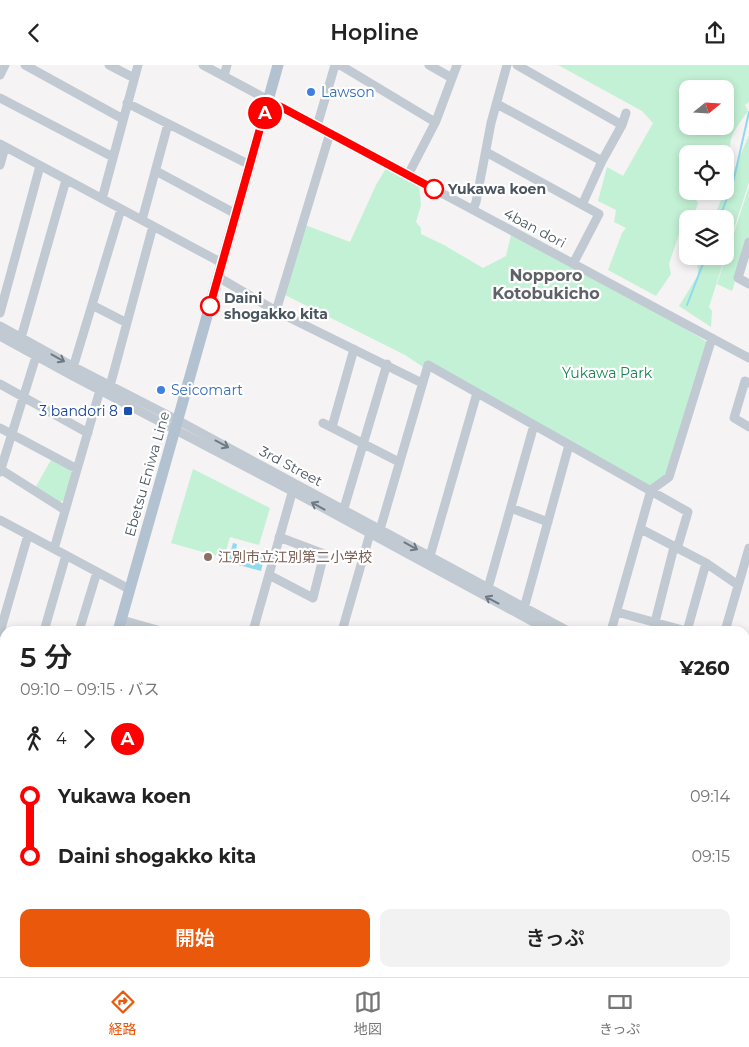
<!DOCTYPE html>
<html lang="ja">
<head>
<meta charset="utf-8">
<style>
  :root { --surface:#fff; --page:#f2f2f2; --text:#222; --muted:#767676; --line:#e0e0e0; --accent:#ea580c }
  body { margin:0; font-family:Montserrat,"Noto Sans JP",sans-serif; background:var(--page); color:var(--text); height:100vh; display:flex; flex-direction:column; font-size:19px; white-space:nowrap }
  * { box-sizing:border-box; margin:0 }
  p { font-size:16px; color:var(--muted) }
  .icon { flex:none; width:28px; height:28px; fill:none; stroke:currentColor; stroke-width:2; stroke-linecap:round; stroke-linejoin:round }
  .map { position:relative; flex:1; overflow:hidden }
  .side { position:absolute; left:0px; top:561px; width:750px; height:351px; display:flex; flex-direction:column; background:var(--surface); border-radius:15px 15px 0 0; box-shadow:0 2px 8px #0003 }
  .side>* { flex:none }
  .badge { padding:0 10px; border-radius:16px; font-size:18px; line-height:32px }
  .needle { width:32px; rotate:72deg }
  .tools { position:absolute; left:679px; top:15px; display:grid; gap:10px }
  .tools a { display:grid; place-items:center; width:55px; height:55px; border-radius:10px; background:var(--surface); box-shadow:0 2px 8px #0003; font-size:25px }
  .map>.badge { position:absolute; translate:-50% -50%; box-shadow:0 0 0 2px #fff }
  .legs { display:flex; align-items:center; gap:8px; height:55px; padding:0 20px; font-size:16px }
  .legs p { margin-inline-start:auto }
  .headline { display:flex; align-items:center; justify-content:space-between; height:85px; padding:0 20px }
  h1 { font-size:28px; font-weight:600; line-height:38px }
  .button { display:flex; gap:10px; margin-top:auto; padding:10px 20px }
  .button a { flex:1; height:58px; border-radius:10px; background:var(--accent); color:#fff; font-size:20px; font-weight:600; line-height:58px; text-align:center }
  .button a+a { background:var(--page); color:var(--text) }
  ul { padding:0 20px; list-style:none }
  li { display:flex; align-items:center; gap:18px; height:60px; font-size:19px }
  li i { display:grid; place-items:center; width:8px; height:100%; margin:0 6px; background:currentColor }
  li i::after { content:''; width:12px; height:12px; margin:-6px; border:4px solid; border-radius:50%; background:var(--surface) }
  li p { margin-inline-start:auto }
  li:first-child i { background:linear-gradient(#0000 50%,currentColor 0) }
  li:last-child i { background:linear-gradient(currentColor 50%,#0000 0) }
  header { display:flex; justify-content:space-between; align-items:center; height:65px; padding:0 20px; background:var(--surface); font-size:22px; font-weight:600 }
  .menu { display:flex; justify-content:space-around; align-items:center; height:70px; border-top:1px solid var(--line); background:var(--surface); font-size:14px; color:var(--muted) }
  .menu a { display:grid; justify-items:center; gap:2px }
  .menu .selected { color:var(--accent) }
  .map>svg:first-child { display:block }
  .green { fill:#c3f1d5; fill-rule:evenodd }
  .water { fill:#90daee }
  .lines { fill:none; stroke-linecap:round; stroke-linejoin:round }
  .stream { stroke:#90daee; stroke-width:2 }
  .minor { stroke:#c1cad2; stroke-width:9 }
  .major { stroke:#b3c2d1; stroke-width:11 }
  .oneway { stroke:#6e7983 }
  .line-1-casing { stroke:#fff; stroke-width:11 }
  .line-1 { stroke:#f00; stroke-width:8 }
  .shop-dot { fill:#3f7fe0; stroke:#fff; stroke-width:2 }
  .stop-1-dot { fill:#fff; stroke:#f00; stroke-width:2.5 }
  .transit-dot { fill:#1a4fb4; stroke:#fff; stroke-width:2 }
  .education-dot { fill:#8d6e63; stroke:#fff; stroke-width:2 }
  .labels { text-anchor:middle; stroke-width:4.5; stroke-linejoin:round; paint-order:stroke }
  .shop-label { font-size:14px; fill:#366cbe; stroke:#fff; text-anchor:start }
  .stop-label { font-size:14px; font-weight:bold; fill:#4a5661; stroke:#fff; text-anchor:start }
  .street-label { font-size:14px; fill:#4a5661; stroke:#fff }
  .park-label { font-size:14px; fill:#17864f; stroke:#fff }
  .transit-label { font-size:14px; fill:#164399; stroke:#fff; text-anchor:end }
  .education-label { font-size:14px; fill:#785e54; stroke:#fff; text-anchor:start }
  .quarter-label { font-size:16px; font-weight:bold; fill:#5f6368; stroke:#fff }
</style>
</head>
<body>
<header><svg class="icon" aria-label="back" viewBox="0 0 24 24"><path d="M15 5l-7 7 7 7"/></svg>Hopline<svg class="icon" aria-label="share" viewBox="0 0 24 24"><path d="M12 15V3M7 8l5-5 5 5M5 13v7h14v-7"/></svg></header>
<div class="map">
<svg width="749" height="912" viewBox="0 0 749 912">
  <rect width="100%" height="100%" fill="#f5f3f3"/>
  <path class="green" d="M558 0H749V37L745 40 748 46C742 55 734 64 731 74 729 85 730 91 725 102V89H688V126H690L698 138 694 151H685L669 199 671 209 656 231 608 205 622 168 626 163 614 157 616 145 598 136 607 102 623 111 653 58 642 46ZM688 24H725V61H688Z
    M749 70V117L709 242 712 246 711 262 679 241 698 210 697 191H725V154H713Z
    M388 100 419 118 421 140 416 157 421 163V169L444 180 483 203 506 191 511 170 650 242 707 277 667 408 649 422 428 296 423 302 405 290 285 230 305 160 350 177 376 120Z
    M749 122V171L732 226 717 219Z
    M51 395 70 405 73 408 64 435 60 437 35 423Z
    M193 404 270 443 259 480 230 472 224 493 171 478Z
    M185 908H286L284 912H184Z"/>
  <path class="water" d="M233 478 237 479 236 485 264 493 261 506 228 497Z"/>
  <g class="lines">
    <path class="stream" d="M719 154 733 118 749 47
      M687 240 706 191"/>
    <path class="minor" d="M25 0 123 54
      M109 0 134 13
      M203 0 749 293
      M340 0 435 57
      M429 0 452 13
      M517 0 622 60
      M0 10 5 0
      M224 11 227 0
      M0 33 113 92
      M127 38 250 100
      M497 39 602 96
      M317 61 335 0
      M0 79 222 198
      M486 87 599 149 573 199
      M0 100 5 82
      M156 106 236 149
      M408 110 436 56 457 0
      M102 134 138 0
      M582 140 602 96 622 60 626 48
      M473 145 476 137 491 58 507 0
      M142 155 168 59
      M749 177 738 213 749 219
      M218 212 276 246 422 318
      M92 240 127 258
      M276 246 330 68
      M0 248 40 101
      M0 261 74 302 179 356 568 566
      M0 271 71 310 292 426 550 566
      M21 273 66 115
      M72 306 121 144
      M749 318 745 316 734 353 749 362
      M0 319 88 368
      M110 321 153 161
      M323 358 399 397
      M332 362 354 284
      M0 363 77 404
      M0 404 65 445
      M0 407 38 285
      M511 443 548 457
      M342 450 387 299
      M0 455 129 524
      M641 464 706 498 738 520
      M379 468 428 300 688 447 677 484
      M54 484 100 325
      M430 491 477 328
      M269 510 313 533 324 489 279 472
      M488 523 534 360
      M523 547 569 380
      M617 547 686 566
      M122 555 161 566
      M655 557 674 482
      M44 566 66 490
      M79 566 97 507
      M253 566 294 421
      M342 566 371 465
      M611 566 651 425 669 412 712 273
      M687 566 706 498
      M725 566 749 483
      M0 567 28 470
      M745 662 749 664
      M745 670 749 672
      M0 685 5 686
      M745 778 749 780
      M745 810 749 797
      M0 832 5 835
      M745 855 749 857
      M135 908 149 912
      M363 908 372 912
      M495 908 503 912
      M629 908 637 912
      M733 908 741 912
      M316 912 317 908
      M417 912 419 908
      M540 912 541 908"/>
    <path class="major" d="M118 566 278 0
      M0 642 5 644
      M21 912 23 908"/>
  </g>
  <defs><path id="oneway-shaft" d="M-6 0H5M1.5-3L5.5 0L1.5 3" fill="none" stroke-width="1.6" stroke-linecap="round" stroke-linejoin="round" transform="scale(1.25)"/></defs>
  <g class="oneway">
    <use href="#oneway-shaft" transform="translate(58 293) rotate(29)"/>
    <use href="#oneway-shaft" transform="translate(222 379) rotate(28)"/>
    <use href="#oneway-shaft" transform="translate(318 441) rotate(-151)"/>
    <use href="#oneway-shaft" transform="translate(411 481) rotate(29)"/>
    <use href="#oneway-shaft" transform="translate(492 535) rotate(-152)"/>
  </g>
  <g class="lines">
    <defs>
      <path id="line-1" d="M210 241 268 35 434 124"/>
    </defs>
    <use href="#line-1" class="line-1-casing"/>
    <use href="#line-1" class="line-1"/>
  </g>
  <g class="shop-dot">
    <circle cx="311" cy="27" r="5"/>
    <circle cx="161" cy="325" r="5"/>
  </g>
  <g class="stop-1-dot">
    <circle cx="434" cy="124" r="9"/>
    <circle cx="210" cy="241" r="9"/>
  </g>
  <rect class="transit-dot" x="123" y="341" width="10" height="10" rx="2.5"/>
  <circle class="education-dot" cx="208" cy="492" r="5"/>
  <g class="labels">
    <g class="shop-label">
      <text x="321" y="32">Lawson</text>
      <text x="171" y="330">Seicomart</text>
    </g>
    <g class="stop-label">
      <text x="448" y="129">Yukawa koen</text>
      <text x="224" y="238">Daini<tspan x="224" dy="16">shogakko kita</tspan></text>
    </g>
    <g class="street-label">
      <text transform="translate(535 163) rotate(28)" y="5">4ban dori</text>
      <text transform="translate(291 401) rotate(28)" y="5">3rd Street</text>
      <text transform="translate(147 409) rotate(-74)" y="5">Ebetsu Eniwa Line</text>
    </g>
    <g class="park-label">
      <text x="607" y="313">Yukawa Park</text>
    </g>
    <g class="transit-label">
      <text x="118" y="351">3 bandori 8</text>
    </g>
    <g class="education-label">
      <text x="218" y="497">江別市立江別第二小学校</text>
    </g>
    <g class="quarter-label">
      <text x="546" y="216">Nopporo<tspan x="546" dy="18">Kotobukicho</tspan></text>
    </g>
  </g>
</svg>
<div class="tools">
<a><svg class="needle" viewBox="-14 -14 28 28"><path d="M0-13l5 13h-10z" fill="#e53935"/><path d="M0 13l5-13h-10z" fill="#767676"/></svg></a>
<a><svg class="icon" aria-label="locate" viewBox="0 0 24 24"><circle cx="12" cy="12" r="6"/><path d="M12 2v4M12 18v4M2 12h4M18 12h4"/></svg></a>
<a><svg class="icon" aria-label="layers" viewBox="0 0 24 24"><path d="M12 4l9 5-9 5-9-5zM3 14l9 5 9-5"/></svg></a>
</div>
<b class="badge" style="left:265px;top:48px;background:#f00;color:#fff">A</b>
<section class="side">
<div class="headline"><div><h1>5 分</h1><p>09:10 – 09:15 · バス</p></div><b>¥260</b></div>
<div class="legs"><svg class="icon" aria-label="walk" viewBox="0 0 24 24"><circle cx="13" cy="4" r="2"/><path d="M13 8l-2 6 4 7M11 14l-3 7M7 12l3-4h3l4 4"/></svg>4<svg class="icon" aria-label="forward" viewBox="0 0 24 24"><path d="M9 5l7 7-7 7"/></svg><b class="badge" style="background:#f00;color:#fff">A</b></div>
<ul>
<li><i style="color:#f00"></i><b>Yukawa koen</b><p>09:14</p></li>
<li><i style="color:#f00"></i><b>Daini shogakko kita</b><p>09:15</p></li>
</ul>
<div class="button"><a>開始</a><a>きっぷ</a></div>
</section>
</div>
<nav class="menu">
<a class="selected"><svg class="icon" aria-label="directions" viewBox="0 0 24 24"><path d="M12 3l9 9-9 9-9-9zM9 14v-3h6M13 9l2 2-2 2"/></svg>経路</a>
<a><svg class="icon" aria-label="map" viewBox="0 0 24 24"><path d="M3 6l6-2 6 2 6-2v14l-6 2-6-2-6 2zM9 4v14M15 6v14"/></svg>地図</a>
<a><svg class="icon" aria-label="tickets" viewBox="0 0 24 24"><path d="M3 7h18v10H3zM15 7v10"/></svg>きっぷ</a>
</nav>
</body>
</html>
